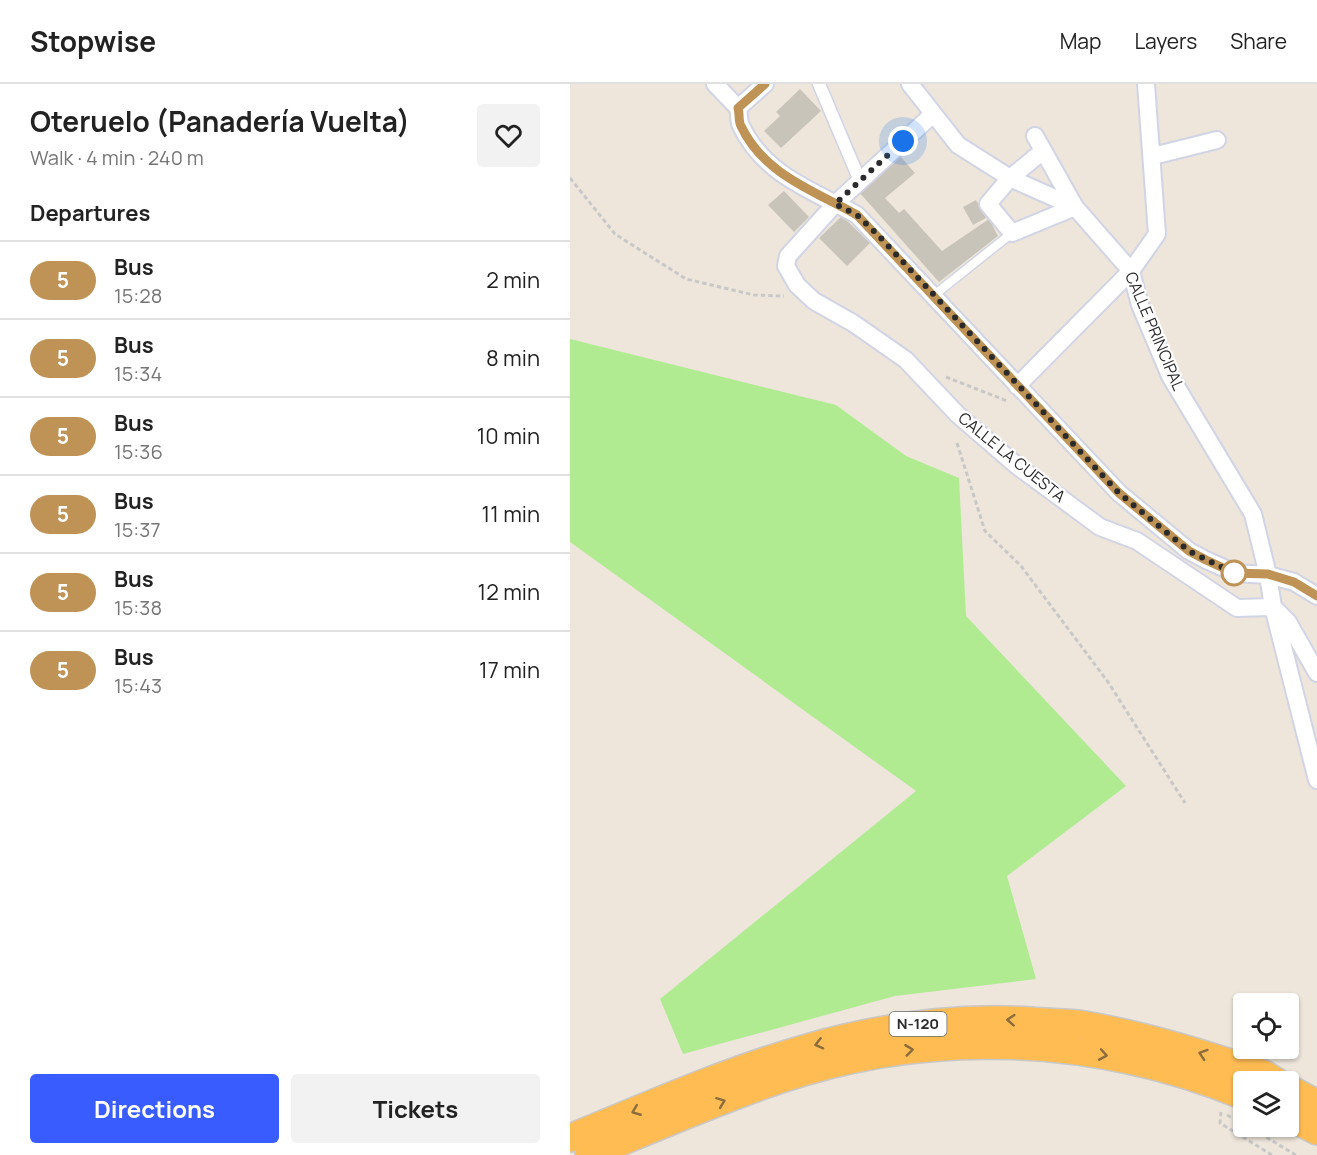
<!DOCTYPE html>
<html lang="en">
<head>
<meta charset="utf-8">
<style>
  :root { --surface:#fff; --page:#f2f2f2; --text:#222; --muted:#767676; --line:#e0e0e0; --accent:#385cff }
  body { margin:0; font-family:Manrope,sans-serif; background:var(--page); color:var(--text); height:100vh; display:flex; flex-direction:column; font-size:22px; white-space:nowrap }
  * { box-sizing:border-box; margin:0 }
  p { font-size:20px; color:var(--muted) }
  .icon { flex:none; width:33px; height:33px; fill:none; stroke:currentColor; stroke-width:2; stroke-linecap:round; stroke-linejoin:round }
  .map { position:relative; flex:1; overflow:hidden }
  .panel { display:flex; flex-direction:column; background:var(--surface); width:570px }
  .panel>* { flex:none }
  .badge { padding:0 12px; border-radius:20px; font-size:21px; line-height:39px }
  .fabs { position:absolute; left:663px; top:909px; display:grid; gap:12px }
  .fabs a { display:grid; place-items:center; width:66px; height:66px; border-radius:6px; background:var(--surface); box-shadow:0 2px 4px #0004; font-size:30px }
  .you { position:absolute; width:30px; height:30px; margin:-15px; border:4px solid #fff; border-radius:50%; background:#1a73e8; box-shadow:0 0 0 9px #1a73e833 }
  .map>.badge { position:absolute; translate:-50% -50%; box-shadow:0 0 0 3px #fff }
  h2 { padding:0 30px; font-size:22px; line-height:54px }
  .round { display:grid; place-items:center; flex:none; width:63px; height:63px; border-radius:6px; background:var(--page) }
  .head { display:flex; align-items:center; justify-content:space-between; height:102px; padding:0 30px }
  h1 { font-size:28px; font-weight:700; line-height:45px }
  .primary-button { display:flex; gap:12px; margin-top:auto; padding:12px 30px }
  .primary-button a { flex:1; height:69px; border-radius:6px; background:var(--accent); color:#fff; font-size:24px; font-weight:700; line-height:69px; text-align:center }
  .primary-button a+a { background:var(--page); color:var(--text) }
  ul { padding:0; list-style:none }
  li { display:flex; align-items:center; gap:18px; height:78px; padding:0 30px; border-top:2px solid var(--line) }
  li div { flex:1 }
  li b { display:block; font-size:22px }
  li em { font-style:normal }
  li .badge { min-width:66px; font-weight:700; text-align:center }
  header { display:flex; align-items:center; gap:36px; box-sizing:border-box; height:84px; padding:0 30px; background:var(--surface); border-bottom:2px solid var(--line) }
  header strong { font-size:28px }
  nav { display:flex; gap:33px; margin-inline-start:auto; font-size:21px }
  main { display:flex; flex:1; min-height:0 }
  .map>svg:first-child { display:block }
  .green { fill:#b0eb92 }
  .building { fill:#c9c4ba }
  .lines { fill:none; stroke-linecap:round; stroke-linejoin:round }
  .service-casing { stroke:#d0d4e5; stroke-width:11 }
  .pedestrian-casing { stroke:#d0d4e5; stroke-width:15 }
  .minor-casing { stroke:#d0d4e5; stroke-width:20 }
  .trunk-casing { stroke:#c8c8c8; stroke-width:30 }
  .path { stroke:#c8c8c8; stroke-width:3; stroke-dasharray:4.5 3; stroke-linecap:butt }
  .service { stroke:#fff; stroke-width:8 }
  .pedestrian { stroke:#fff; stroke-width:12 }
  .minor { stroke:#fff; stroke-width:16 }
  .trunk { stroke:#ffbc53; stroke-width:27 }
  .oneway { stroke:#8a6c3d }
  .line-casing { stroke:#fff; stroke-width:14 }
  .line { stroke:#bf9255; stroke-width:9 }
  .walk { stroke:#2b2b2b; stroke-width:6; stroke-dasharray:0 10.8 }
  .stop-dot { fill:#fff; stroke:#bf9255; stroke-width:3 }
  .labels { text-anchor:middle; stroke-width:4.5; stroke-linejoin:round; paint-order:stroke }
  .shield { fill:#fff; stroke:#6b6b6b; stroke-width:1.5 }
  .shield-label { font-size:15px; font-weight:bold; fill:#2b2b2b }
  .street-label { font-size:16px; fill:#2b2b2b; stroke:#fff }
</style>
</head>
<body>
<header>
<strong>Stopwise</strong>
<nav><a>Map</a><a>Layers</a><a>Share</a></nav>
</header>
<main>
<section class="panel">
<div class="head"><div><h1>Oteruelo (Panadería Vuelta)</h1><p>Walk · 4 min · 240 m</p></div><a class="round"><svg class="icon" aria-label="heart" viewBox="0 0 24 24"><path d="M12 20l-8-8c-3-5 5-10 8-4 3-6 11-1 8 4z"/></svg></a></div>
<h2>Departures</h2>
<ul>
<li><span class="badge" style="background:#bf9255;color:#fff">5</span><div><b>Bus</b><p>15:28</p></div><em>2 min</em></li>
<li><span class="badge" style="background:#bf9255;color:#fff">5</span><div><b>Bus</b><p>15:34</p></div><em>8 min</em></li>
<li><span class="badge" style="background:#bf9255;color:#fff">5</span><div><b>Bus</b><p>15:36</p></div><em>10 min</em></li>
<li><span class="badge" style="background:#bf9255;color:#fff">5</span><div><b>Bus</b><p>15:37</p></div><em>11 min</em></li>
<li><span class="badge" style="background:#bf9255;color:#fff">5</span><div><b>Bus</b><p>15:38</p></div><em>12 min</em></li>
<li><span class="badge" style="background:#bf9255;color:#fff">5</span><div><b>Bus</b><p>15:43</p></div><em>17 min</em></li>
</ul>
<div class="primary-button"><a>Directions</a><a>Tickets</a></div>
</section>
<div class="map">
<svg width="747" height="1071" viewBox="0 0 747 1071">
  <rect width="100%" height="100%" fill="#eee6db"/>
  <path class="green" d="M0 255 266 321 336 372 389 394 396 532 556 702 437 792 466 895 325 912 113 970 90 915 346 707 0 458Z"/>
  <path class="building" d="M230 5 251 27 211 64 194 47 210 32 206 28Z
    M330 72 345 89 315 114 329 129 334 125 372 167 419 135 428 152 369 198 288 107Z
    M214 107 239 133 224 148 198 121Z
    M406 116 416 134 403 141 393 123Z
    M272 132 300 159 277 182 249 154Z"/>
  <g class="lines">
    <defs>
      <path id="service" d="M363 212 442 149"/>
      <path id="pedestrian" d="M249 0 290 97"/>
      <path id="minor" d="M145 0 168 24
        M340 0 388 61 440 94 505 123 561 187 570 221 600 292 683 430 698 491 703 523 718 538 747 589
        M168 24C170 30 168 37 171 42 195 92 244 107 287 131L549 409 619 467 636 476 665 489 698 491 724 498 747 512
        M168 24 195 0
        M362 31 265 120 218 172 216 182 227 201 244 217 283 239 336 276 388 331 446 381 530 443 567 457 667 524 703 523 747 696
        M465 52 505 123 442 149 418 120 440 94 473 67
        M583 72 647 56
        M447 302 561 187 587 150 576 0"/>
      <path id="trunk" d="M718 1004 747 1020
        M718 1032 747 1047
        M0 1054C152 991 292 926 461 937 479 939 497 938 515 941 577 952 635 970 694 990L707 998
        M19 1071C82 1045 144 1018 208 996 360 944 526 951 674 1012"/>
    </defs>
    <use href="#service" class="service-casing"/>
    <use href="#pedestrian" class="pedestrian-casing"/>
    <use href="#minor" class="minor-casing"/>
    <use href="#trunk" class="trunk-casing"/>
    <path class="path" d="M0 94 45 150 116 195 184 211 214 212
      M376 293 437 317
      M387 359 415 447 451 482 538 598 615 719
      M651 1028 650 1039 702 1071
      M657 1031 674 1041
      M677 1042 726 1071"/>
    <use href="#service" class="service"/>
    <use href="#pedestrian" class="pedestrian"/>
    <use href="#minor" class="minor"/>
    <use href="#trunk" class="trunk"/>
  </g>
  <defs><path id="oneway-chevron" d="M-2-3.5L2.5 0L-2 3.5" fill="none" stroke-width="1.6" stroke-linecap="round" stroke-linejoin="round" transform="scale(1.5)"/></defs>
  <g class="oneway">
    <use href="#oneway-chevron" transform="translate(441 936) rotate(-176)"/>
    <use href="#oneway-chevron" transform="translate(249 960) rotate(166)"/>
    <use href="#oneway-chevron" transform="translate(339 966) rotate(-7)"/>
    <use href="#oneway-chevron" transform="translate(633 970) rotate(-162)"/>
    <use href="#oneway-chevron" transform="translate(533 971) rotate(10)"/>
    <use href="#oneway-chevron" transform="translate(151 1018) rotate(-21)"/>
    <use href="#oneway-chevron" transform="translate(66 1027) rotate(158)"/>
  </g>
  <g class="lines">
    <defs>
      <path id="line" d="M195 0 168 24C170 30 168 37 171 42 194 91 245 107 287 131L549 409 619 467 636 476 664 489 698 490 724 498 747 512"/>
    </defs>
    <use href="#line" class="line-casing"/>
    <use href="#line" class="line"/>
    <path class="walk" d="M333 57 265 120 287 131 307 150 549 409 619 467 664 489"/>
  </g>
  <circle class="stop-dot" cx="664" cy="489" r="12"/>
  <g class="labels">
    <rect class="shield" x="319.5" y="928" width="57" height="24" rx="4.5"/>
    <g class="shield-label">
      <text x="348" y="945">N-120</text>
    </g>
    <g class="street-label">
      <text transform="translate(585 247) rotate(67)" y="6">CALLE PRINCIPAL</text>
      <text transform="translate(442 373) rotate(39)" y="6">CALLE LA CUESTA</text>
    </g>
  </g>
</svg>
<div class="fabs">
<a><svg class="icon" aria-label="locate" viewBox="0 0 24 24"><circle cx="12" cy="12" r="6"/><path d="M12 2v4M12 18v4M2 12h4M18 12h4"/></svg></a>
<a><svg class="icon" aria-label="layers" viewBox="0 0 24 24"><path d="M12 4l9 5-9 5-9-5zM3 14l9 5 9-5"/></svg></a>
</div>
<div class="you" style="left:333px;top:57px"></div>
</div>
</main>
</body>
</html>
